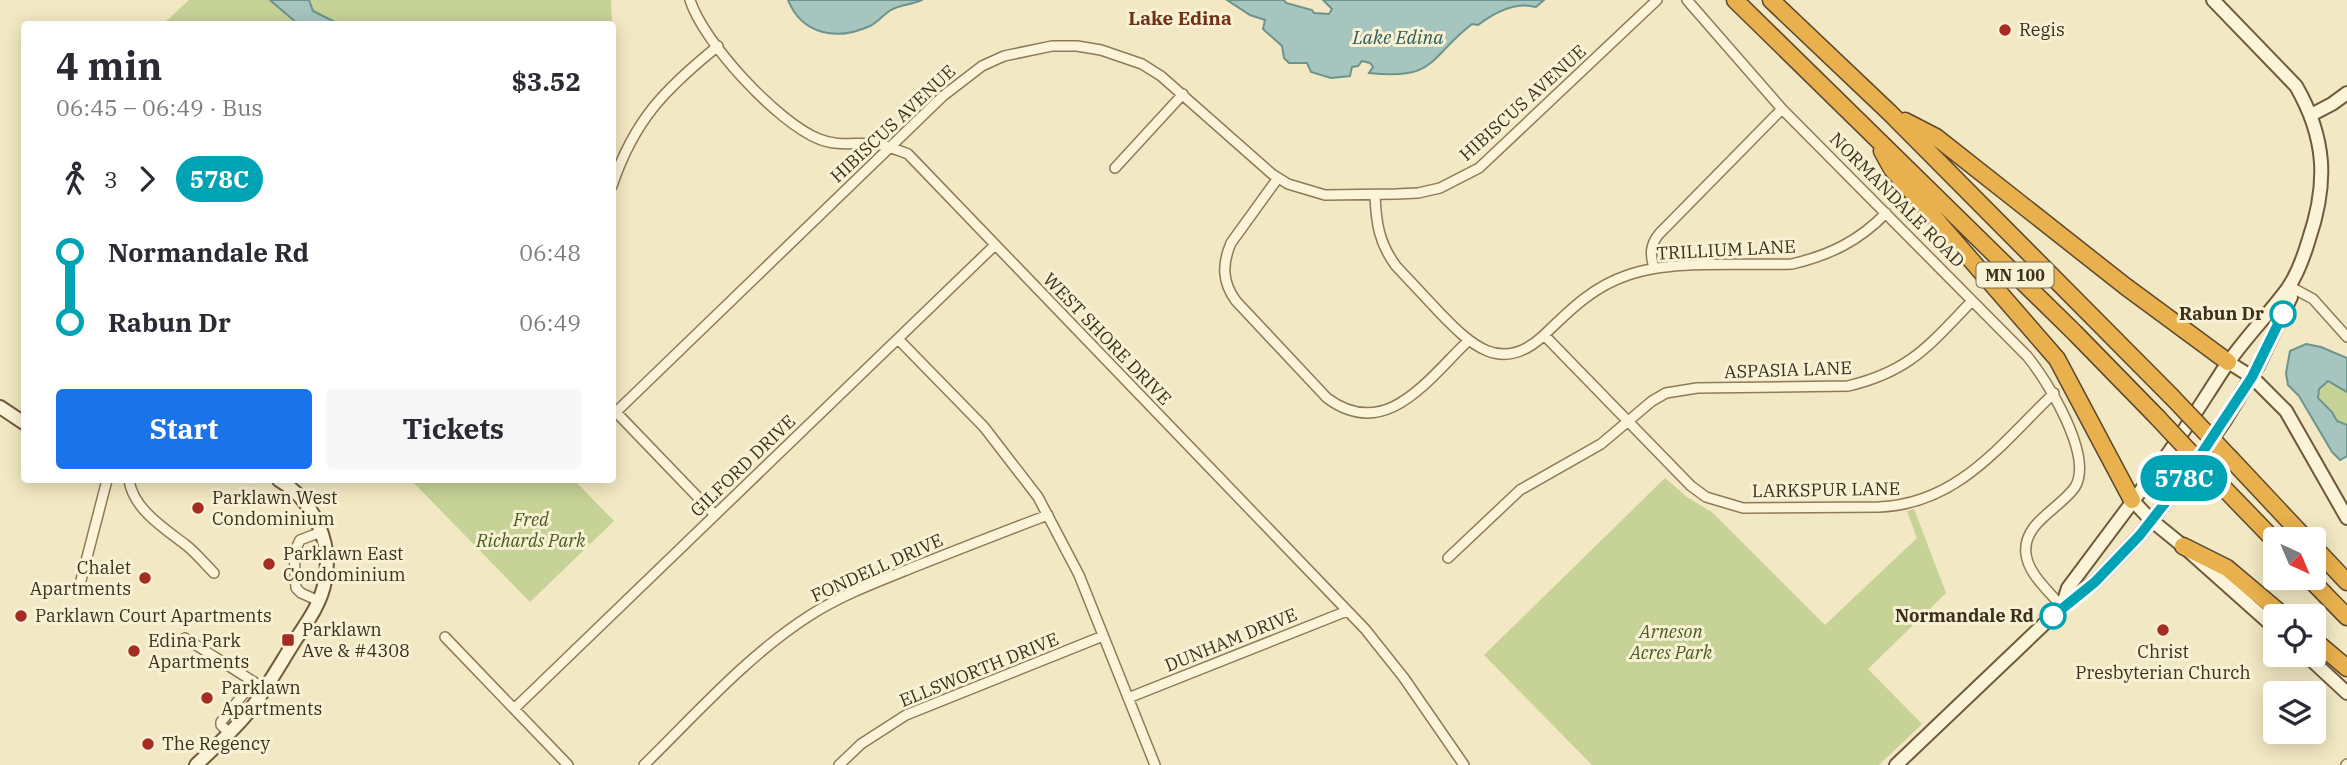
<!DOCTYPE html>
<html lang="en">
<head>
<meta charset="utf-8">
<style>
  :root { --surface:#fff; --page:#f7f7f7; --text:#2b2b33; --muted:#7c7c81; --accent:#1a73e8 }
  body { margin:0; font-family:"IBM Plex Serif",serif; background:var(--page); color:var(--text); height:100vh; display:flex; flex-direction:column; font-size:26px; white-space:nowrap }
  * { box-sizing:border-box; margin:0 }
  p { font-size:23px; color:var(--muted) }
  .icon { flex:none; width:38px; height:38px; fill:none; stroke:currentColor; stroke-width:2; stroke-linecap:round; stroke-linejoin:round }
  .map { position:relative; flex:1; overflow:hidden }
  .side { position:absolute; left:21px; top:21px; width:595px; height:462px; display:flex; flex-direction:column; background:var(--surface); border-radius:7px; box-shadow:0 4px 18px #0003 }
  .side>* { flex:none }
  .badge { padding:0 14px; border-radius:23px; font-size:24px; line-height:46px }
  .needle { width:46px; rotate:136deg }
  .buttons { position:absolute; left:2263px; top:527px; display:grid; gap:14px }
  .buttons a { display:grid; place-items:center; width:63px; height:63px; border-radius:7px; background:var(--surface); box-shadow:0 4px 18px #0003; font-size:35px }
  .map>.badge { position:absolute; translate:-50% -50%; box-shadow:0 0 0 4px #fff }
  .legs { display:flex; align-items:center; gap:10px; height:77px; padding:0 35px; font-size:23px }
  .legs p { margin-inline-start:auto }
  .head { display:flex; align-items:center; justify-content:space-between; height:119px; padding:0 35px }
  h1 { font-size:38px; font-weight:700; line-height:52px }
  .primary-button { display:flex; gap:14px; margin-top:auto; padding:14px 35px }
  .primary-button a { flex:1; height:80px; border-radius:7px; background:var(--accent); color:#fff; font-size:28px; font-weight:700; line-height:80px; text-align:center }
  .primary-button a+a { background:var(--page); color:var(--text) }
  ul { padding:0 35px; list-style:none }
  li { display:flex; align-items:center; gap:24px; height:70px; font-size:26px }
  li i { display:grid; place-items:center; width:10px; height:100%; margin:0 9px; background:currentColor }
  li i::after { content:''; width:18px; height:18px; margin:-9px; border:5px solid; border-radius:50%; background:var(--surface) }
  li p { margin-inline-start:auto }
  li:first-child i { background:linear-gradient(#0000 50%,currentColor 0) }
  li:last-child i { background:linear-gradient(currentColor 50%,#0000 0) }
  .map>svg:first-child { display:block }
  .green { fill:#c6d296 }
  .water { fill:#a6c5be; stroke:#6b948e; stroke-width:2 }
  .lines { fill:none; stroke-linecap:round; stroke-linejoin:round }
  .street-casing { stroke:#8f7a58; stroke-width:12 }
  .secondary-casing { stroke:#715a3b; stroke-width:16 }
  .highway-casing { stroke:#5c472c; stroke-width:19 }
  .street { stroke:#fcf4d8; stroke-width:9 }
  .secondary { stroke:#fcf4d8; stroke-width:12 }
  .highway { stroke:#e9b14d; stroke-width:16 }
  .highway-bridge-casing { stroke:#5c472c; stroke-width:19; stroke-linecap:butt }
  .highway-bridge { stroke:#e9b14d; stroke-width:16 }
  .line-1-casing { stroke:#fff; stroke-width:16 }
  .line-1 { stroke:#00a3b4; stroke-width:10 }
  .poi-dot { fill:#a42c22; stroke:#f9f1d4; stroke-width:2.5 }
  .stop-1-dot { fill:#fff; stroke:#00a3b4; stroke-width:3.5 }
  .labels { text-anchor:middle; stroke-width:6; stroke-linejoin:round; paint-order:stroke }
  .shield { fill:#f9f1d4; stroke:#756954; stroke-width:2 }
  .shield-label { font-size:16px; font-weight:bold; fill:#3d2f1d }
  .poi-label { font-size:18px; fill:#3d2f1d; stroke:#f9f1d4; text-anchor:start }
  .street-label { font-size:18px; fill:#3d2f1d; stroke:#f9f1d4 }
  .stop-label { font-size:18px; font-weight:bold; fill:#3d2f1d; stroke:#f9f1d4; text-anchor:end }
  .park-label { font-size:18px; font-style:italic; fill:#485c22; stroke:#f9f1d4 }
  .neighbourhood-label { font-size:19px; font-weight:bold; fill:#6e3218; stroke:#f9f1d4 }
  .water-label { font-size:19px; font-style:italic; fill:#2b5d5e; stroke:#f9f1d4 }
</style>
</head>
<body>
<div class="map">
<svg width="2347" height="765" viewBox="0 0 2347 765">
  <rect width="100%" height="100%" fill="#f2e8c3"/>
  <path class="green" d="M189 0H611L612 21 610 24H163Z
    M2328 381 2347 392V425L2337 421 2332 412 2318 399 2319 389Z
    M1665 478 1687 497 1713 513 1825 625 1917 538 1907 511 1914 509 1946 593 1868 669 1922 724 1879 765H1592L1484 655Z
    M411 480H574L614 521 530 602Z"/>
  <path class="water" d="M270 0H309L313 11 339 24H298Z
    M788 0H922C913 5 900 4 891 10 883 15 878 22 870 26 837 41 802 35 788 0Z
    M1227 0H1284L1286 3 1312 10 1314 13 1329 14 1332 9 1323 0H1544L1536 7C1515 1 1495 12 1478 25L1472 24C1427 59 1437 80 1369 73L1373 67 1370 63 1362 61 1358 66 1352 67 1350 76 1331 78 1311 72 1307 63H1289L1284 58 1282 46 1263 29 1265 20 1250 15Z
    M2306 344 2321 347 2347 358V392L2328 381 2319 389 2318 398 2332 412 2337 421 2347 425V456L2340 460 2332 452 2299 396 2288 385 2286 373 2290 351Z"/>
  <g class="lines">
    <defs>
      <path id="street" d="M690 0C703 42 778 123 819 139 838 147 857 142 877 144 888 146 898 150 908 154L1365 629 1404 678 1464 765
        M1687 0 1782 109 2027 356C2047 380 2094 456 2075 487 2060 509 2022 523 2026 554 2028 574 2050 592 2062 607
        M1115 168 1183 94
        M1278 178 1231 243C1222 264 1222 282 1236 301L1327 398C1386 442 1428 379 1468 341
        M612 186C634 120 665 89 718 46
        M1375 195C1376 223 1379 243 1396 266 1411 282 1425 297 1440 313 1470 344 1501 375 1543 336 1569 311 1592 287 1628 275 1672 259 1744 266 1792 264 1830 255 1859 241 1886 213
        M1654 268C1650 255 1650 245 1659 234L1782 109
        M2289 286 2313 299 2347 337
        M1544 335 1691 486 1706 497 1743 508 1879 507C1958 504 2001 444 2054 393
        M898 339 984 427 1038 497 1079 575 1155 765
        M614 410 715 515
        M616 412 943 96 982 66 1004 56 1052 46H1077L1101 50 1142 64 1161 76 1272 174 1288 184 1325 195 1396 194 1418 193 1440 188 1479 168 1657 0
        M129 480C133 509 165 529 186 545 196 553 205 564 214 573
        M1448 558 1520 490 1601 444 1652 401 1666 393 1697 388 1848 386C1911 371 1930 344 1972 301
        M79 588 107 480
        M319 601 301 593 296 588 294 553 300 540 321 532
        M445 637 568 765
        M185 638 265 689
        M1128 698 1347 611
        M514 709 995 245
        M229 733 221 725V722L253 682
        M644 765C695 715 748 655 809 616 843 594 882 580 919 565 962 548 1005 531 1048 515
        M839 765 861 744 906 715 1103 636
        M2346 765 2347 764"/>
      <path id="secondary" d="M2311 115 2332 104 2347 93
        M2228 362 2252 377 2286 411 2347 518
        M0 407 24 423
        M2132 500 2151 520 2183 546 2275 628
        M2062 607 2068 588C2096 550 2125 512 2154 473 2180 439 2202 402 2225 367 2244 339 2268 315 2288 288 2298 273 2304 256 2309 239 2328 183 2326 138 2296 86L2213 0
        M2305 654 2347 693
        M196 765C213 749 231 733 246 715 265 692 280 664 296 639 308 621 321 603 325 581 333 542 313 500 279 480
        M1896 765 2062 607 2095 582 2140 535 2190 471 2224 422 2258 366 2291 297 2289 286"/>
      <path id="highway" d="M1735 0 2075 333 2157 417
        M1771 0 1890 113 2171 396
        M1905 121 1936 137 2125 286 2228 362
        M1882 151 1892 169 2057 359 2132 500
        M2231 459 2306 539
        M2216 480 2275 541
        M2183 546 2227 568 2284 616
        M2314 547 2347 582
        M2309 578 2347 617
        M2314 640 2347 668"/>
    </defs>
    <use href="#street" class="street-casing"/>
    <use href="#secondary" class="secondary-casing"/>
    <use href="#highway" class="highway-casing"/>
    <use href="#street" class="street"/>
    <use href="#secondary" class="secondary"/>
    <use href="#highway" class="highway"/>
    <defs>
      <path id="highway-bridge" d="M2171 396 2231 459
        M2157 417 2216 480"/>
    </defs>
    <use href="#highway-bridge" class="highway-bridge-casing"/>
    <use href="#highway-bridge" class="highway-bridge"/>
  </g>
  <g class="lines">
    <defs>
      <path id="line-1" d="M2053 616 2095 582 2140 535 2190 471 2252 377 2283 314"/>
    </defs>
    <use href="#line-1" class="line-1-casing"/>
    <use href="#line-1" class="line-1"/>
  </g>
  <g class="poi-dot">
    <circle cx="2005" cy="30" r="7"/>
    <circle cx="198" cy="508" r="7"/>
    <circle cx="269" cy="564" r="7"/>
    <circle cx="145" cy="578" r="7"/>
    <circle cx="21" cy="616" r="7"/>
    <circle cx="2163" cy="630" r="7"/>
    <rect x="281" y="633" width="14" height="14" rx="3.5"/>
    <circle cx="134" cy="651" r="7"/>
    <circle cx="207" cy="698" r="7"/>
    <circle cx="148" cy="744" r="7"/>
  </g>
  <g class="stop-1-dot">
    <circle cx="2283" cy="314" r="12"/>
    <circle cx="2053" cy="616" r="12"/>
  </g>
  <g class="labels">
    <rect class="shield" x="1976.5" y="262.5" width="77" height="25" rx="5"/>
    <g class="shield-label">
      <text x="2015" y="281">MN 100</text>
    </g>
    <g class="poi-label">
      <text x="2019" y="36">Regis</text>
      <text x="212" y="504">Parklawn West<tspan x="212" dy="21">Condominium</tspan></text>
      <text x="283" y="560">Parklawn East<tspan x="283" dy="21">Condominium</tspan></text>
      <text x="131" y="574" text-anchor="end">Chalet<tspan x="131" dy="21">Apartments</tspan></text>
      <text x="35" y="622">Parklawn Court Apartments</text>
      <text x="302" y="636">Parklawn<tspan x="302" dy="21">Ave &amp; #4308</tspan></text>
      <text x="148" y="647">Edina Park<tspan x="148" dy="21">Apartments</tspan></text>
      <text x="2163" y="658" text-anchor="middle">Christ<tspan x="2163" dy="21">Presbyterian Church</tspan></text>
      <text x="221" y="694">Parklawn<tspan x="221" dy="21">Apartments</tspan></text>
      <text x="162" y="750">The Regency</text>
    </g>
    <g class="street-label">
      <text transform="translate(1523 103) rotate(-42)" y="6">HIBISCUS AVENUE</text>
      <text transform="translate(893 124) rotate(-43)" y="6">HIBISCUS AVENUE</text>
      <text transform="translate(1897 200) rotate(45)" y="6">NORMANDALE ROAD</text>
      <text transform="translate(1726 250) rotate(-3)" y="6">TRILLIUM LANE</text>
      <text transform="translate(1107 339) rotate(46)" y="6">WEST SHORE DRIVE</text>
      <text transform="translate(1788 370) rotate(-2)" y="6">ASPASIA LANE</text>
      <text transform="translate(743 466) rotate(-44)" y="6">GILFORD DRIVE</text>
      <text transform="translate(1826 490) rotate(-1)" y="6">LARKSPUR LANE</text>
      <text transform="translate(877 568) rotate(-24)" y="6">FONDELL DRIVE</text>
      <text transform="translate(1231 640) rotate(-22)" y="6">DUNHAM DRIVE</text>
      <text transform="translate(979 670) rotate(-22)" y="6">ELLSWORTH DRIVE</text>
    </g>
    <g class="stop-label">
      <text x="2264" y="320">Rabun Dr</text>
      <text x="2034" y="622">Normandale Rd</text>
    </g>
    <g class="park-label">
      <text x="531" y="526">Fred<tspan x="531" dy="21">Richards Park</tspan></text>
      <text x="1671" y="638">Arneson<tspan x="1671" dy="21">Acres Park</tspan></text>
    </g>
    <g class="neighbourhood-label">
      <text x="1180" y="25">Lake Edina</text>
    </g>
    <g class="water-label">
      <text x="1398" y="44">Lake Edina</text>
    </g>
  </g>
</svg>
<div class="buttons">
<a><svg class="needle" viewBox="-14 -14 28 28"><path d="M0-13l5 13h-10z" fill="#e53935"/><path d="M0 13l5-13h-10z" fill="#7c7c81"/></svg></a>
<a><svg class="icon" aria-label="locate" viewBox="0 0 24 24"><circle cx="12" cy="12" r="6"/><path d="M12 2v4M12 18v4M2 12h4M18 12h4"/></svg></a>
<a><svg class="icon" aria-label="layers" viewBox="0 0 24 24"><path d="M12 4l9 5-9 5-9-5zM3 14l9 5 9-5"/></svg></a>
</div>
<b class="badge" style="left:2184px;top:478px;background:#00a3b4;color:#fff">578C</b>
<section class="side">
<div class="head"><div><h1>4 min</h1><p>06:45 – 06:49 · Bus</p></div><b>$3.52</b></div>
<div class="legs"><svg class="icon" aria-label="walk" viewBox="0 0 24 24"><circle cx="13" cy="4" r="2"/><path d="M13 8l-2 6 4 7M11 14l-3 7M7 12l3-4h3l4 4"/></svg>3<svg class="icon" aria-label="forward" viewBox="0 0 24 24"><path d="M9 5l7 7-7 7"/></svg><b class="badge" style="background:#00a3b4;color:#fff">578C</b></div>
<ul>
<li><i style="color:#00a3b4"></i><b>Normandale Rd</b><p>06:48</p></li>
<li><i style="color:#00a3b4"></i><b>Rabun Dr</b><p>06:49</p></li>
</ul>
<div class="primary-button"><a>Start</a><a>Tickets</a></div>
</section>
</div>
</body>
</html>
